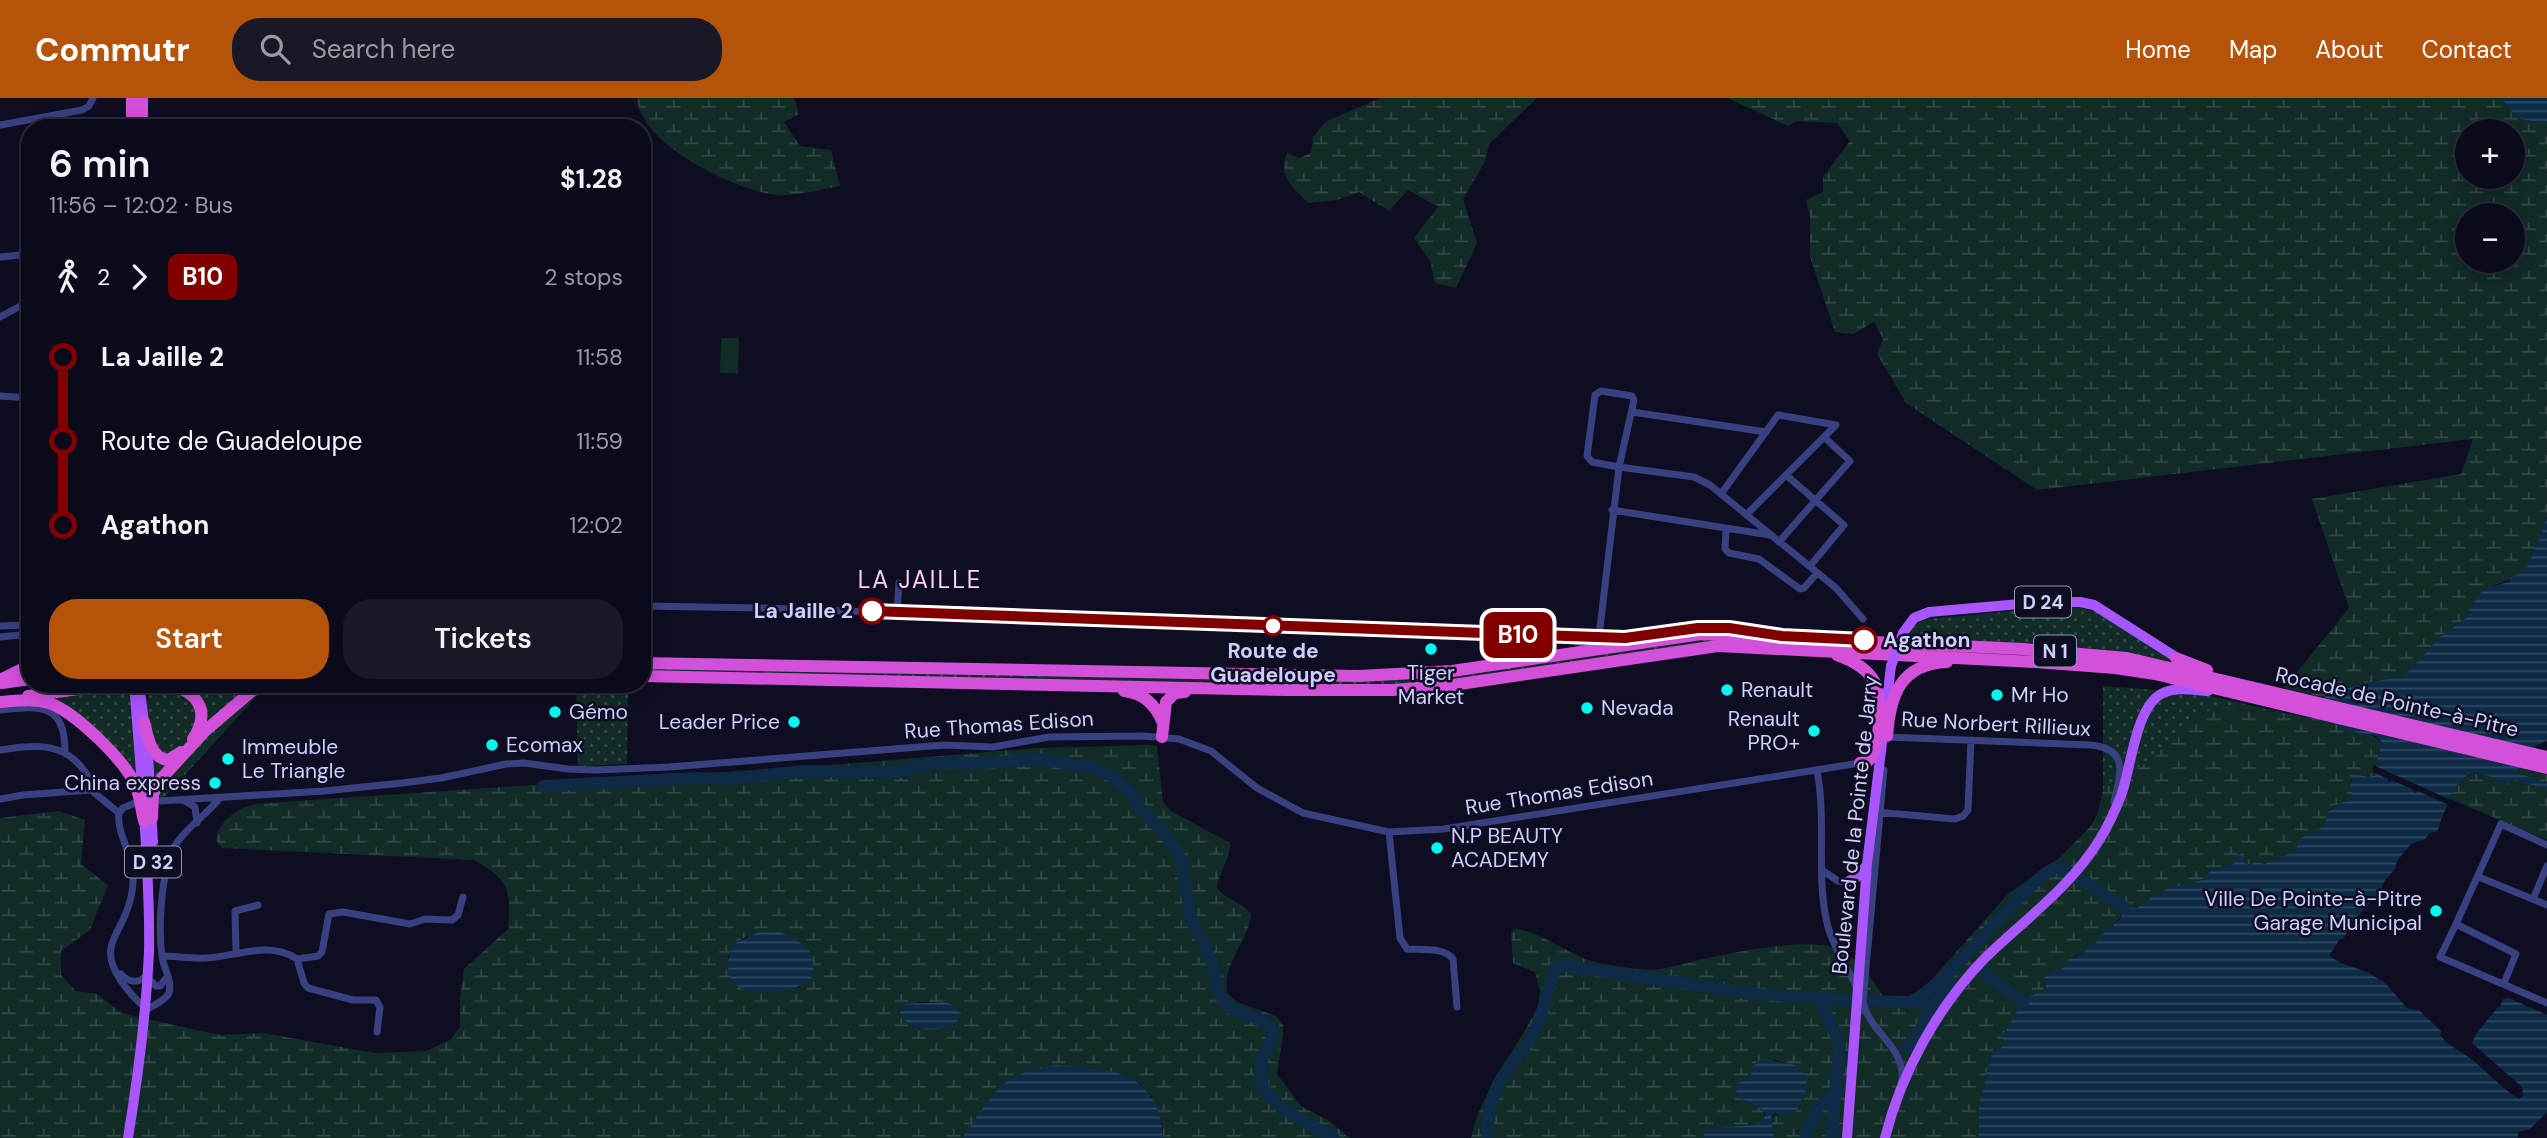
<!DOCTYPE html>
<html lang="en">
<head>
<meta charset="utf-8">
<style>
  :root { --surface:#0a0a1a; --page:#181827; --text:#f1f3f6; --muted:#999aa2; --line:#2a2b39; --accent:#b45309 }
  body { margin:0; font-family:"DM Sans",sans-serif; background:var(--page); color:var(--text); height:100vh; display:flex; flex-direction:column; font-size:26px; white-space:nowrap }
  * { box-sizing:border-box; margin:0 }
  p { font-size:23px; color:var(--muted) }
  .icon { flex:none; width:38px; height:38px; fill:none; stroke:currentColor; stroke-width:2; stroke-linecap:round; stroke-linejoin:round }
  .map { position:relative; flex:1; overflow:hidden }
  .side { position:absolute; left:21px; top:21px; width:630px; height:574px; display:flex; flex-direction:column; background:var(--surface); border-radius:28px; box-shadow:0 4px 18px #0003,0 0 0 2px var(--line) }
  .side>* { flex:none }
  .badge { padding:0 14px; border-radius:10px; font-size:24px; line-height:46px }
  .controls { position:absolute; left:2455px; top:21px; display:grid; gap:14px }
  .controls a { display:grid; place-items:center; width:70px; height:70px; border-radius:50%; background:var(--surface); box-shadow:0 4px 18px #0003,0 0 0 2px var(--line); font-size:35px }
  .map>.badge { position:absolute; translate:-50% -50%; box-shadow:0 0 0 4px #fff }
  .legs { display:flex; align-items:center; gap:10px; height:77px; padding:0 28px; font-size:23px }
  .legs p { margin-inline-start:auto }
  .headline { display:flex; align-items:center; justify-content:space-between; height:119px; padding:0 28px }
  h1 { font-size:38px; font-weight:600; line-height:52px }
  .action { display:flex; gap:14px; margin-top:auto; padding:14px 28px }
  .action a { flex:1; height:80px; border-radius:28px; background:var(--accent); color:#fff; font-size:28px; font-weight:600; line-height:80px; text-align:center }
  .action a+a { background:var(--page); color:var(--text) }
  ul { padding:0 28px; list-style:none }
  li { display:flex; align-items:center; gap:24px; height:84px; font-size:26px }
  li i { display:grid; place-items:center; width:10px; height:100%; margin:0 9px; background:currentColor }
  li i::after { content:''; width:18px; height:18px; margin:-9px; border:5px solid; border-radius:50%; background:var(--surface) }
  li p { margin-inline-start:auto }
  li:first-child i { background:linear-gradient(#0000 50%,currentColor 0) }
  li:last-child i { background:linear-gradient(currentColor 50%,#0000 0) }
  header { display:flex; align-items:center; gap:42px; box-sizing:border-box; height:98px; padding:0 35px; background:var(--accent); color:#fff }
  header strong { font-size:33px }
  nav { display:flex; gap:38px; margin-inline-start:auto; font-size:24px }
  .search { width:490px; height:63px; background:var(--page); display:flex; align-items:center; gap:18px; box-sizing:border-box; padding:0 24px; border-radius:28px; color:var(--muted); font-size:26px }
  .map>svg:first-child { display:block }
  .grass { fill:url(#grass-dots) }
  .wetland { fill:url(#wetland-marsh); fill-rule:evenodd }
  .pitch { fill:#112b27 }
  .water { fill:url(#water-rules) }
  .pier { fill:#0e0d22 }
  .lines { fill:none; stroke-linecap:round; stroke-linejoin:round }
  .river { stroke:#0d2b46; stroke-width:12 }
  .minor { stroke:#394080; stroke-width:7 }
  .primary { stroke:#a956fe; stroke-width:10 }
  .trunk { stroke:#d350db; stroke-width:12 }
  .primary-bridge { stroke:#a956fe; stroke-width:10 }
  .line-1-casing { stroke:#fff; stroke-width:16 }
  .line-1 { stroke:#800000; stroke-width:10 }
  .stop-1-dot { fill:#fff; stroke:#800000; stroke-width:3.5 }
  .poi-dot { fill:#02f7ee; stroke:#0e0d22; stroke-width:2.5 }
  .labels { text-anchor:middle; stroke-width:5; stroke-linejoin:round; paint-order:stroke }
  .shield { fill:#0e0d22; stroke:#9495bd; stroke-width:2 }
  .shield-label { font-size:19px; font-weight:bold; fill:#cecfff }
  .stop-label { font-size:21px; font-weight:bold; fill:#cecfff; stroke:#0e0d22; text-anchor:end }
  .poi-label { font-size:21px; fill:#cecfff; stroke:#0e0d22; text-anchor:start }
  .street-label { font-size:21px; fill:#cecfff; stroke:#0e0d22 }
  .quarter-label { font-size:24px; letter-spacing:2px; fill:#ffd0f4; stroke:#0e0d22 }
</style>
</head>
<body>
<header>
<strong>Commutr</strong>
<div class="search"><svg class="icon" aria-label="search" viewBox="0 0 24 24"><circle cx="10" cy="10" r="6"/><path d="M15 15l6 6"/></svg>Search here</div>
<nav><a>Home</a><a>Map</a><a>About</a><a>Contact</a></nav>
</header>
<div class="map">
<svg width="2547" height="1040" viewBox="0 0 2547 1040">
  <defs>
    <pattern id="grass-dots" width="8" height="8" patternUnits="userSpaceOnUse" patternTransform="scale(1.75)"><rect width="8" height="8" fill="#112b27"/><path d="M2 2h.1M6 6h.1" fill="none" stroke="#324947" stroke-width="1.8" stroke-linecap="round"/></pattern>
    <pattern id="wetland-marsh" width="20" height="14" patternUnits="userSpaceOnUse" patternTransform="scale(1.75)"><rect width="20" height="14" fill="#112b27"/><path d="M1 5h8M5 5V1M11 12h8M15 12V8" fill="none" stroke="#324947"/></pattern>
    <pattern id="water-rules" width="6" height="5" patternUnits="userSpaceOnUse" patternTransform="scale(1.75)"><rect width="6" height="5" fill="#0d2b46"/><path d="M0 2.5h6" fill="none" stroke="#2f4962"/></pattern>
  </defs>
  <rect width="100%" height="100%" fill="#0e0d22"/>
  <path class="grass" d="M2072 508 2098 514 2180 568 2086 550 1905 542 1911 531 1924 521Z
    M1696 541 1947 552 2122 564 1761 546 1574 566 1406 587 642 575V570L1401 582 1441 579Z
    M186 586H268L151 714 135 605 148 603 147 589Z
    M2103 588 2198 595 2285 615 2222 609 2204 614 2146 665 2103 691Z
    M576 589 628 590 627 666 578 668Z
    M131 590 139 688 132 676 46 601Z"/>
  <path class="wetland" d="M637 0H794L799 16 784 24 800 48 831 52 840 88C822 91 800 97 781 97 740 96 639 46 637 0Z
    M1380 0H1537L1489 46 1485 64 1463 101 1477 145 1456 190 1435 185 1430 163 1414 140 1438 109 1408 92 1389 113 1359 94 1337 102 1308 105C1293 88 1277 79 1287 55L1299 60 1311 55 1313 39 1325 24Z
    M1727 0H2501L2518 21 2547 25V419L2528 468 2515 480 2495 487 2476 500 2466 520 2439 540 2404 578 2355 587 2325 597V600L2284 590 2349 510 2312 401 2461 376 2473 341 2037 392 1906 305 1877 256 1883 241 1874 224 1853 236 1835 234 1810 159V119L1806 102 1823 94V79L1850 43 1837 25 1797 23 1788 28ZM2468 33H2513V79H2468ZM2468 117H2513V163H2468Z
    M2222 609C2251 610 2367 622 2382 646L2376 677 2368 679 2353 675 2350 686 2354 702 2334 708 2327 714V725L2324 729 2299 743 2296 753C2280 760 2260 771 2243 765L2244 755 2234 766 2211 772 2202 782 2193 786 2171 789 2156 796 2137 810 2130 809 2095 846 2089 847 2085 855 2074 858 2061 873 2044 881 2045 889 2040 896H2033L2002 938 2005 945 1990 961 1979 1007V1040H1774L1771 1020 1779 1016 1787 966 1774 961 1747 984 1738 999 1763 1012 1765 1020 1761 1027 1712 1030 1706 1032 1702 1040H1471C1482 991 1516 953 1538 908L1540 893 1535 874 1513 865 1511 834 1515 831C1537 832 1566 854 1588 862 1605 867 1624 869 1641 871 1660 874 1680 866 1699 862 1732 855 1818 835 1846 855 1861 865 1874 884 1884 899L1901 901 1916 899 2008 796 2058 761 2092 727 2098 714 2103 691 2146 665 2204 614Z
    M1148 647 1157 648 1163 704 1171 713 1230 745C1231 761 1218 774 1217 790 1226 802 1242 804 1251 816 1248 845 1222 865 1227 895L1237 904 1276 918 1283 927V937L1277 976 1301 1008 1329 1023 1350 1040H1163L1162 1026 1152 998 1140 986 1095 970 1056 967 970 1029 962 1040H0V720L59 713 85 722 81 766 108 787 90 832 61 853V877L76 893 97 896 119 913 133 918 220 937 263 935 375 955 426 953 450 942 460 929V899L464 871 508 831C511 792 510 782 474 762L222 750 216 742C218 723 237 711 254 706L856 665 1037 650ZM747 838 801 889 785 892H745L728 859 735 845ZM918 904H944L943 930 918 931Z
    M2520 670 2547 677V742L2450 701C2461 670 2481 671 2507 686L2516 680Z"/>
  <path class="pitch" d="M721 240H739L738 276 720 275Z"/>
  <path class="water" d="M2501 0H2547V25L2518 21Z
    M2547 419V643C2529 649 2524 657 2518 675L2547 685V691L2515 682 2509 687C2480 673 2465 666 2450 701 2446 712 2440 721 2438 733L2430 735 2425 741 2411 746 2397 763 2395 771 2385 782 2380 794 2354 822 2344 840 2339 842 2329 858 2341 865 2369 875 2385 885 2408 911 2419 912 2441 933 2440 937C2449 949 2463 954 2475 964 2489 976 2503 991 2519 1001L2523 997 2522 989 2472 945 2476 936 2498 909H2500L2503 901 2509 900 2547 917V1014L2530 1031 2518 1034V1040H1979V1007L1990 961 1995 952 2000 951 2005 945 2002 938C2014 924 2020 896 2040 895L2046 889 2044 880 2055 872H2061L2069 861 2085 855 2089 847 2095 846 2103 836 2121 820 2124 809 2137 810 2156 796 2171 789 2193 785 2202 782 2211 772 2234 766 2241 754 2244 755V765L2250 767 2255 764 2264 766 2296 753 2298 743C2302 740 2305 737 2309 735 2321 729 2327 732 2326 715L2340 705 2353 702 2352 695 2349 691 2352 682 2348 674 2368 679 2376 677 2377 662 2382 645 2376 638 2343 632 2322 615 2325 598 2355 587 2404 578 2439 540 2466 520 2476 500 2484 491 2508 484 2528 468Z
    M778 833C802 844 820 852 811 882 795 893 765 898 745 892 724 886 725 860 735 845L759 834Z
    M944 904C953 906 960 909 960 919 950 937 905 936 900 914L905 906Z
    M1762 961 1795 967 1808 980 1805 994 1795 1016 1787 1018 1774 1016 1771 1019 1774 1040H1702L1706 1032 1712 1030 1756 1027 1763 1024 1765 1016 1763 1012 1738 999 1735 989 1737 985 1749 982 1756 964Z
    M1056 967C1111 971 1159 972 1163 1040H962C980 1017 993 986 1023 975 1033 971 1045 970 1056 967Z"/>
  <path class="pier" d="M2373 667 2453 703 2451 708 2418 693 2415 695 2412 691 2394 683 2388 684V681L2371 673H2373Z"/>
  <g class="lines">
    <path class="river" d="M543 688 695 680 729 681 802 673 900 674 931 665H985L1038 661 1093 669 1113 679 1131 695 1138 709 1164 735 1177 753 1181 763 1191 820 1212 864 1219 896 1224 904 1230 910 1264 924 1273 932C1273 947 1260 958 1260 973 1260 1007 1311 1026 1334 1040
      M2077 779 2124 809
      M1980 872 2023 904
      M1819 901 1840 946 1831 1040
      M1867 903 1910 904 1918 900C1952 876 1980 842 2008 812 2023 797 2037 778 2057 769L2070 774
      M1931 912 1949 885 1947 875
      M1906 950 1912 947 1931 912 1915 902
      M1487 1040C1488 1016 1491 993 1506 973 1514 961 1525 951 1532 938 1543 917 1548 894 1554 871L1560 867 1755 896 1850 902
      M1805 1040 1819 1008 1838 991"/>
    <path class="minor" d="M0 27 82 12 89 8 93 0
      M0 159 30 156
      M0 219 30 203
      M1601 293 1632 298 1634 302 1619 369 1592 364 1587 358 1595 297Z
      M0 298 30 300
      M1632 314 1766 334
      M1786 377 1844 427 1810 468
      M1721 396 1778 317 1836 327 1747 416
      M1612 412 1770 437
      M1726 430 1725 451 1729 455 1759 461 1800 491 1804 490 1817 475
      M1779 444 1850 363 1824 339
      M642 508 763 510 1571 539 1625 540 1698 530H1729L1751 533
      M897 514 899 485
      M0 528 30 527
      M0 539 30 536
      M1566 542C1583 545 1593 549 1600 530L1619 369 1694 379 1710 387 1836 490 1863 521
      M0 612C39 608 65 604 65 653
      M1887 639 2091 647C2129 651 2121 675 2114 704
      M0 652C32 647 62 643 83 671 88 678 92 682 91 692
      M1817 672C1827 724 1815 779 1828 829 1834 850 1847 869 1856 888
      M1884 672 1863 903C1869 936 1905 946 1902 983
      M0 701 23 697 91 692 119 715
      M159 703 324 693 402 685 441 680 506 666 524 665 568 671 596 672 669 669 944 647 993 649 1049 639 1143 638 1179 641 1211 653 1257 690 1303 715 1389 734 1444 731 1860 665
      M185 703 195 709 197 725
      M1876 714 1955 721 1963 718 1968 712 1971 642
      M119 715C116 734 133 757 133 778 134 797 128 813 119 830 116 836 112 843 111 850 107 871 130 896 144 909
      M119 715 123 710 135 705
      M1389 734 1400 840 1407 851C1422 852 1444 849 1453 861L1457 909
      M1822 772 1838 783 1849 784
      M2479 779 2547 807
      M2533 801 2547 768
      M2456 826 2440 859 2547 905
      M236 854 235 813 258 807
      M162 858C176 858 191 861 206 860 235 859 269 842 297 861L318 858 322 854 329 816 343 814 410 826 425 821 452 822 458 817 463 799
      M297 861 304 885 308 890 353 902H376L380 909 377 934
      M121 876C129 885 139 886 147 877
      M151 883 156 888H160L167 879
      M2504 885 2516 856 2456 826 2501 726 2547 747
      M148 911C154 907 166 902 169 895 173 884 163 869 162 858 158 830 161 783 171 756 179 734 206 718 220 700"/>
    <path class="primary" d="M1903 535 1914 520 1929 514 2042 504H2080L2094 507 2182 563
      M134 586 143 699
      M141 600 148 656 153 744
      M1885 618 1891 568
      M1847 784 1861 777 1865 769
      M128 1040C138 979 146 916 149 854 150 808 147 762 144 715
      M1847 1040 1867 766 1883 637
      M1885 1040C1901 975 1938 908 1985 860 2024 822 2071 789 2100 741 2108 728 2115 713 2121 698 2131 671 2135 611 2161 596 2175 588 2192 592 2208 593"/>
    <path class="trunk" d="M132 0V30
      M142 0V30
      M1837 557C1851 562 1866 569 1874 583 1883 599 1881 652 1867 664L1860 665
      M2176 560 2207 572
      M642 565 1359 578 1452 573 1701 536 2023 551 2127 560 2547 659
      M642 578 1286 592H1393L1453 587 1718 548 2035 564 2115 570 2155 576 2547 670
      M0 582 30 567
      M2 585 30 581
      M166 586C197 593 212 612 193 641
      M1124 593C1143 595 1155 606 1162 623
      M28 598 114 586
      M0 604C16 603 33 600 49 605 75 614 123 661 135 686 140 697 141 711 144 723
      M144 624C148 638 150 660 168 662L181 654
      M1887 638C1890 598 1900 566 1947 564
      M1162 639 1166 604 1175 595 1185 594
      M152 720 153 696 160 682 205 633 260 586"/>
    <path class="primary-bridge" d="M1891 568 1903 535"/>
  </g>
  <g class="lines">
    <defs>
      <path id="line-1" d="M872 513 1625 540 1698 530H1729L1782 538 1864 542"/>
    </defs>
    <use href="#line-1" class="line-1-casing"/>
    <use href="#line-1" class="line-1"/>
  </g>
  <g class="stop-1-dot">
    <circle cx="872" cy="513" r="12"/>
    <circle cx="1273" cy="528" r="9"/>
    <circle cx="1864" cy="542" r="12"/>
  </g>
  <g class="poi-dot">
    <circle cx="1431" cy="551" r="7"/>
    <circle cx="1727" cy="592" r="7"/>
    <circle cx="1997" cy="597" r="7"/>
    <circle cx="1587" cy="610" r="7"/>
    <circle cx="555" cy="614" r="7"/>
    <circle cx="794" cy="624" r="7"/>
    <circle cx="1814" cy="633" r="7"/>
    <circle cx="492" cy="647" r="7"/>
    <circle cx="228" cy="661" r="7"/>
    <circle cx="215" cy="685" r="7"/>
    <circle cx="1437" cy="750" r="7"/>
    <circle cx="2436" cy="813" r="7"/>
  </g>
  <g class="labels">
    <g class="shield">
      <rect x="2015" y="488.5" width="56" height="31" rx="5"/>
      <rect x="2034" y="537.5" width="42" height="31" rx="5"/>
      <rect x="125" y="748.5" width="56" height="31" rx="5"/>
    </g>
    <g class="shield-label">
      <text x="2043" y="511">D 24</text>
      <text x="2055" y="560">N 1</text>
      <text x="153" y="771">D 32</text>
    </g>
    <g class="stop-label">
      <text x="853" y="520">La Jaille 2</text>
      <text x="1883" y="549" text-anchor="start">Agathon</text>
      <text x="1273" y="560" text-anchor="middle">Route de<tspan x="1273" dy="24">Guadeloupe</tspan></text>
    </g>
    <g class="poi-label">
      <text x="1431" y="582" text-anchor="middle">Tiger<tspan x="1431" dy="24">Market</tspan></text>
      <text x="1741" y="599">Renault</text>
      <text x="2011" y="604">Mr Ho</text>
      <text x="1601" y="617">Nevada</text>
      <text x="569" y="621">Gémo</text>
      <text x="1800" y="628" text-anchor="end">Renault<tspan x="1800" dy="24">PRO+</tspan></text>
      <text x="780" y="631" text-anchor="end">Leader Price</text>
      <text x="506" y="654">Ecomax</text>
      <text x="242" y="656">Immeuble<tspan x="242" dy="24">Le Triangle</tspan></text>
      <text x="201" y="692" text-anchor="end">China express</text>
      <text x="1451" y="745">N.P BEAUTY<tspan x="1451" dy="24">ACADEMY</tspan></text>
      <text x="2422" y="808" text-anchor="end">Ville De Pointe-à-Pitre<tspan x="2422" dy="24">Garage Municipal</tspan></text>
    </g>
    <g class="street-label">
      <text transform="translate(2397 604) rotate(13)" y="7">Rocade de Pointe-à-Pitre</text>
      <text transform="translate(1996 626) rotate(3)" y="7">Rue Norbert Rillieux</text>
      <text transform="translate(999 627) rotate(-4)" y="7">Rue Thomas Edison</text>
      <text transform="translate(1559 695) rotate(-9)" y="7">Rue Thomas Edison</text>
      <text transform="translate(1855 727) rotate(-84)" y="7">Boulevard de la Pointe de Jarry</text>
    </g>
    <g class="quarter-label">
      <text x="920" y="490">LA JAILLE</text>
    </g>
  </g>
</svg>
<div class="controls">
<a>+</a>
<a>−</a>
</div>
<b class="badge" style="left:1518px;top:537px;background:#800000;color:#fff">B10</b>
<section class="side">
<div class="headline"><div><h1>6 min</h1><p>11:56 – 12:02 · Bus</p></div><b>$1.28</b></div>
<div class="legs"><svg class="icon" aria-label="walk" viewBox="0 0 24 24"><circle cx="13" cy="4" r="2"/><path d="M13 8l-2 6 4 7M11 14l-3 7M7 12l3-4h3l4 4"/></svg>2<svg class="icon" aria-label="forward" viewBox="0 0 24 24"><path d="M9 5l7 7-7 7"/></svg><b class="badge" style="background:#800000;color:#fff">B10</b><p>2 stops</p></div>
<ul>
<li><i style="color:#800000"></i><b>La Jaille 2</b><p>11:58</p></li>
<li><i style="color:#800000"></i><span>Route de Guadeloupe</span><p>11:59</p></li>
<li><i style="color:#800000"></i><b>Agathon</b><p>12:02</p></li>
</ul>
<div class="action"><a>Start</a><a>Tickets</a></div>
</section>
</div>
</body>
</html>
